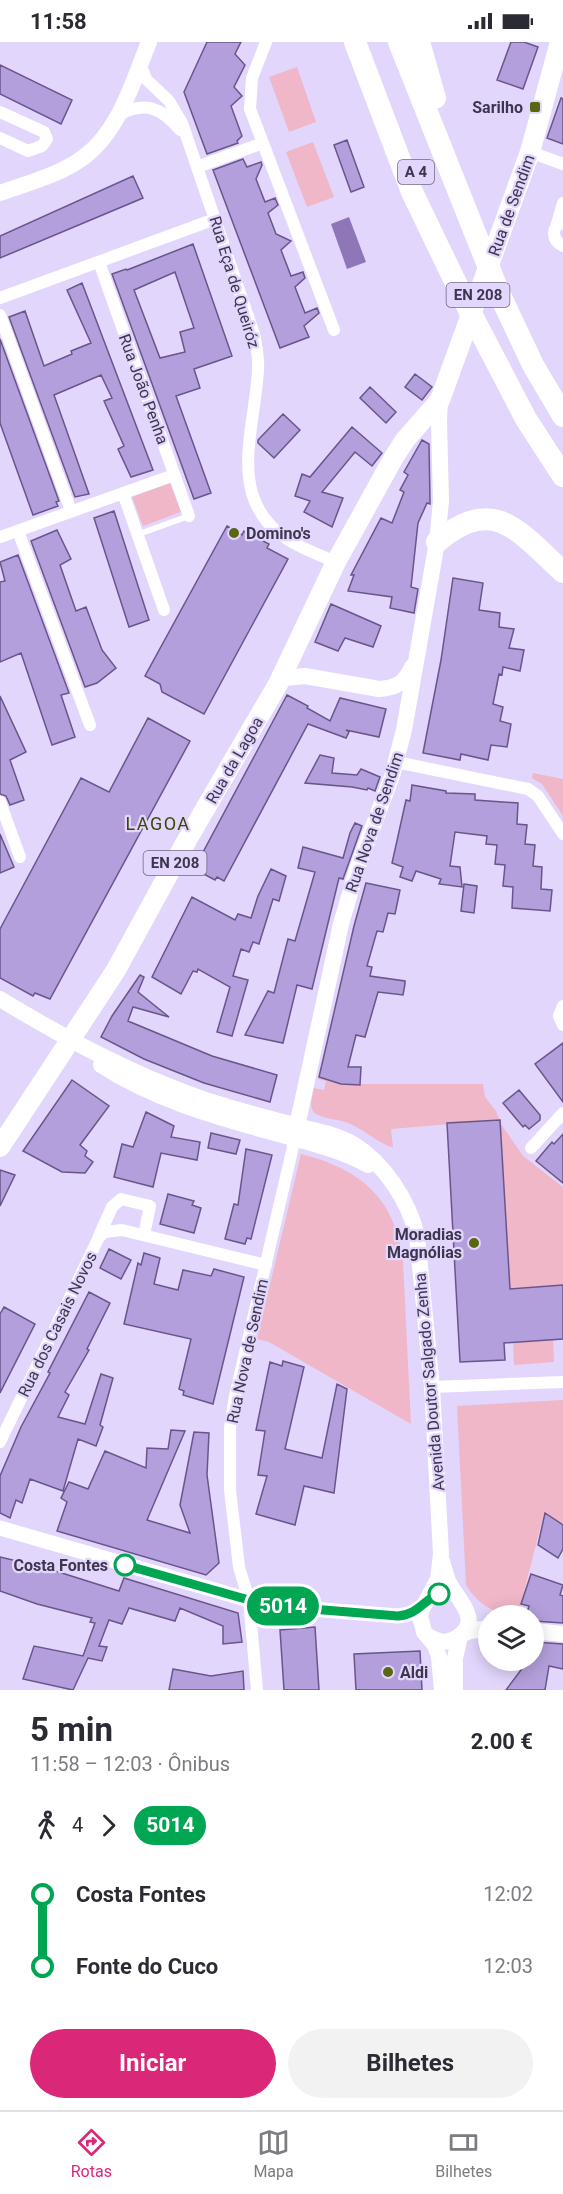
<!DOCTYPE html>
<html lang="pt">
<head>
<meta charset="utf-8">
<style>
  :root { --surface:#fff; --page:#f2f2f3; --text:#2b2b33; --muted:#7c7c81; --line:#e1e1e2; --accent:#db2777 }
  body { margin:0; font-family:Roboto,sans-serif; background:var(--page); color:var(--text); height:100vh; display:flex; flex-direction:column; font-size:22px; white-space:nowrap }
  * { box-sizing:border-box; margin:0 }
  p { font-size:20px; color:var(--muted) }
  .icon { flex:none; width:33px; height:33px; fill:none; stroke:currentColor; stroke-width:2; stroke-linecap:round; stroke-linejoin:round }
  .map { position:relative; height:1648px; overflow:hidden }
  .details { display:flex; flex-direction:column; background:var(--surface); flex:1 }
  .details>* { flex:none }
  .badge { padding:0 12px; border-radius:20px; font-size:21px; line-height:39px }
  .tools { position:absolute; left:478px; top:1563px; display:grid; gap:12px }
  .tools a { display:grid; place-items:center; width:66px; height:66px; border-radius:50%; background:var(--surface); box-shadow:0 3px 15px #0003; font-size:30px }
  .map>.badge { position:absolute; translate:-50% -50%; box-shadow:0 0 0 3px #fff }
  .legs { display:flex; align-items:center; gap:9px; height:66px; padding:0 30px; font-size:20px }
  .legs p { margin-inline-start:auto }
  .overview { display:flex; align-items:center; justify-content:space-between; height:102px; padding:0 30px }
  h1 { font-size:33px; font-weight:700; line-height:45px }
  .action { display:flex; gap:12px; margin-top:auto; padding:12px 30px }
  .action a { flex:1; height:69px; border-radius:36px; background:var(--accent); color:#fff; font-size:24px; font-weight:700; line-height:69px; text-align:center }
  .action a+a { background:var(--page); color:var(--text) }
  ul { padding:0 30px; list-style:none }
  li { display:flex; align-items:center; gap:21px; height:72px; font-size:22px }
  li i { display:grid; place-items:center; width:9px; height:100%; margin:0 8px; background:currentColor }
  li i::after { content:''; width:15px; height:15px; margin:-8px; border:4px solid; border-radius:50%; background:var(--surface) }
  li p { margin-inline-start:auto }
  li:first-child i { background:linear-gradient(#0000 50%,currentColor 0) }
  li:last-child i { background:linear-gradient(currentColor 50%,#0000 0) }
  .status { display:flex; justify-content:space-between; align-items:center; height:42px; padding:0 30px; background:var(--surface); direction:ltr }
  .status svg { height:16px; fill:currentColor }
  .tabs { display:flex; justify-content:space-around; align-items:center; height:84px; border-top:2px solid var(--line); background:var(--surface); font-size:16px; color:var(--muted) }
  .tabs a { display:grid; justify-items:center; gap:3px }
  .tabs .selected { color:var(--accent) }
  .map>svg:first-child { display:block }
  .green { fill:#efb7c7 }
  .water { fill:#8e76b8 }
  .building { fill:#b39fdb; stroke:#69558c; stroke-width:1.5; fill-rule:evenodd }
  .lines { fill:none; stroke-linecap:round; stroke-linejoin:round }
  .service { stroke:#fff; stroke-width:6 }
  .minor { stroke:#fff; stroke-width:12 }
  .tertiary { stroke:#fff; stroke-width:15 }
  .secondary { stroke:#fff; stroke-width:16 }
  .primary { stroke:#fff; stroke-width:20 }
  .motorway { stroke:#fff; stroke-width:22 }
  .line-1-casing { stroke:#fff; stroke-width:14 }
  .line-1 { stroke:#00a651; stroke-width:9 }
  .poi-dot { fill:#586710; stroke:#e2d6fc; stroke-width:2 }
  .stop-1-dot { fill:#fff; stroke:#00a651; stroke-width:3 }
  .labels { text-anchor:middle; stroke-width:4.5; stroke-linejoin:round; paint-order:stroke }
  .shield { fill:#e2d6fc; stroke:#6f6582; stroke-width:1.5 }
  .shield-label { font-size:15px; font-weight:bold; fill:#3e354e }
  .poi-label { font-size:16px; font-weight:bold; fill:#3e354e; stroke:#e2d6fc; text-anchor:end }
  .street-label { font-size:16px; fill:#3e354e; stroke:#e2d6fc }
  .stop-label { font-size:16px; font-weight:bold; fill:#3e354e; stroke:#e2d6fc; text-anchor:end }
  .neighbourhood-label { font-size:18px; letter-spacing:1.5px; fill:#3b460b; stroke:#e2d6fc }
</style>
</head>
<body>
<div class="status"><b>11:58</b><svg viewBox="0 0 49 12"><path d="M0 12V9h3v3zM5 12V6h3v6zM10 12V3h3v9zM15 12V0h3v12zM26 1h20v11H26zM47 4h2v5h-2z"/></svg></div>
<div class="map">
<svg width="563" height="1648" viewBox="0 0 563 1648">
  <rect width="100%" height="100%" fill="#e2d6fc"/>
  <path class="green" d="M297 25 316 80 289 90 269 35Z
    M313 100 334 155 307 165 286 110Z
    M170 441 181 470 143 484 132 455Z
    M533 731 563 737V774L542 742 532 736Z
    M319 1035 341 1042H483L485 1055 496 1069 501 1082 523 1114 563 1145V1243L510 1248 500 1082H487L486 1079 391 1087 393 1105C384 1105 360 1085 348 1081 339 1077 319 1077 313 1069 309 1063 313 1053 314 1046L324 1048 326 1039 318 1037Z
    M301 1112C361 1127 396 1157 403 1220L411 1382 269 1300 257 1297Z
    M553 1297 554 1320 514 1323 513 1299Z
    M563 1358V1482L544 1471 518 1573C495 1573 477 1562 466 1543L457 1364Z"/>
  <path class="water" d="M349 175 366 220 347 227 331 182Z"/>
  <path class="building" d="M207 0H241L235 12 245 23 234 45 242 54 231 64 242 94 237 99 238 101 207 112 184 50Z
    M511 0H524L538 5 523 47 497 38Z
    M0 23 72 58 61 82 0 52Z
    M561 56 563 57V102L547 96Z
    M347 98 364 145 351 150 334 103Z
    M243 117 247 125 261 120 262 123 256 137 265 160 275 156 278 163 268 171 276 192 291 199 281 208 291 234 303 230 305 236 295 245 305 271 317 266 319 271 304 284 309 295 280 306 213 128Z
    M133 134 143 156 0 216V194Z
    M193 202 232 314 194 327 200 346 176 354 211 451 194 457 112 232 126 227 127 228ZM175 230 194 286 180 290 185 310 160 316 134 248Z
    M82 241 153 428 131 435 118 407 124 404 104 359 112 356 101 333 54 353 89 452 75 455 9 275 25 269 44 324 72 312 71 309 91 301 67 248Z
    M0 297 59 459 56 460 58 464 33 473 0 381Z
    M415 332 432 345 422 358 405 345Z
    M370 345 396 370 386 381 360 356Z
    M283 372 300 388 274 416 258 401V398Z
    M352 385 382 411 372 424 355 410 322 450 343 456 332 485 304 470 310 459 295 454 302 432 310 435Z
    M422 398 429 402 430 459V462L427 461 418 481 411 545 418 547 414 571 390 566 392 555 348 549 354 533H351L381 476 392 481 404 450 400 448 408 433 404 430Z
    M114 469 149 578 129 585 94 476Z
    M227 484 242 493 244 489 269 502 267 506 288 517 204 672 162 650 160 642 145 634Z
    M57 488 71 517 60 523 76 569 86 565 102 608 116 626 97 641 85 645 31 499Z
    M18 513 69 651 61 653 75 695 52 703 21 611 0 620V540L5 539 0 520Z
    M453 536 483 541 479 568 500 571 499 585 514 587 509 606 524 608 520 629 503 625 502 633 499 632 493 662 503 665 500 679 511 682 507 705 491 703 488 718 461 712 460 718 423 711 441 618Z
    M331 562 381 584 373 605 345 596 338 609 315 600Z
    M287 653 308 664 307 666 330 679 340 656 386 667 379 695 346 688 349 690 346 696 308 682 224 839 217 835 215 838 194 827Z
    M0 654 26 710 10 718 24 758 10 763 6 754 0 752Z
    M148 676 190 699 50 957 35 951 33 954 0 936V887L81 736 109 750Z
    M320 713 334 716 332 731 357 733 361 727 380 735 375 749 368 746 367 748 352 745 305 741Z
    M412 743 446 749V751L475 752V758L518 761 517 782 527 783 525 802 535 803 533 824 542 825 541 847 552 848 550 869 512 866 513 845 503 844 505 823 495 822 497 803 486 802 487 794 455 790 450 824 460 825 462 845 439 842 441 837 416 829 412 839 400 835 403 825 392 821 406 758 410 759Z
    M355 781 362 784 343 837 339 836 312 947 297 943 283 1001 245 993 268 949 274 951 288 897 295 899 315 830 298 826 303 805 343 816 350 791Z
    M0 792 14 825 0 831Z
    M271 827 286 834 279 859 273 857 259 902 253 900 249 910 241 907 233 934 248 938 232 994 217 990 230 945 198 927 197 930 193 929 181 952 152 935 192 855 235 878 238 872 251 876 258 854Z
    M366 841 400 848 395 872 388 871 383 890 377 889 367 924 372 925 370 934 405 939V942L403 953 378 950 365 995 356 993 348 1025H361L360 1043 341 1042 319 1035 354 884Z
    M464 842 477 844 474 871 461 869Z
    M140 933 144 935 138 950 169 975 133 965 128 979 212 1014 277 1033 270 1060 204 1041 144 1017 101 995 112 974Z
    M563 1001V1060L535 1022Z
    M72 1038 109 1064 80 1103 87 1109 85 1114 93 1120 85 1131 62 1130 23 1109Z
    M519 1048 540 1073V1078L529 1087 525 1083 523 1085 503 1061Z
    M146 1070 174 1084 171 1095 200 1100 197 1118 161 1111 153 1145 114 1135 122 1102 133 1105Z
    M500 1078 510 1247 563 1243V1297L504 1301 505 1318 460 1320 447 1081Z
    M211 1091 240 1098 236 1112 208 1106Z
    M563 1092V1141L536 1119 552 1100 554 1102Z
    M246 1107 272 1113 251 1197 247 1196 245 1202 225 1197 234 1162 238 1163Z
    M0 1128 15 1133 0 1164Z
    M168 1152 194 1159 192 1163 201 1166 194 1191 160 1182Z
    M109 1207 131 1218 121 1237 100 1226Z
    M144 1211 160 1216 154 1242 178 1248 183 1228 211 1234 214 1227 244 1235 213 1362 183 1353 184 1349 179 1347 191 1297 124 1282 138 1221 141 1223Z
    M89 1250 110 1261 87 1307 89 1308 65 1350 69 1353 58 1375 85 1382 101 1332 113 1336 100 1383 103 1385 96 1404 78 1397 63 1449 30 1437 22 1461 16 1458 10 1476 0 1471V1434L21 1385 50 1331 48 1330Z
    M4 1265 35 1282 0 1351V1272Z
    M283 1319 304 1325 285 1407 322 1416 337 1342 347 1347 334 1451 304 1444 295 1483 256 1472 267 1434 258 1433 265 1389 256 1388 270 1320 282 1324Z
    M171 1388 185 1389 147 1478 190 1491 180 1463 194 1390 209 1391 207 1433 219 1521 206 1533 57 1489 67 1460 61 1456 69 1440 88 1447 105 1409 146 1426 147 1406 168 1407Z
    M545 1471 563 1483V1507L558 1516 538 1503Z
    M0 1515 46 1526 119 1549 124 1536 238 1571 242 1600 223 1602V1584L180 1566 175 1579 129 1566 122 1582 109 1578 99 1604 107 1605 102 1619 88 1616 73 1648 23 1637 34 1604 83 1614 95 1581 90 1580 92 1576 37 1562 0 1549Z
    M531 1532 563 1543 560 1553 563 1554V1581L534 1579V1574H526L529 1564 521 1562Z
    M315 1585 319 1648H284L280 1588Z
    M534 1600 563 1602V1627L549 1624 545 1648H506L521 1628 522 1618H534Z
    M420 1609 422 1648H356L354 1612Z
    M173 1627 211 1634 243 1629 244 1648H169Z"/>
  <g class="lines">
    <path class="service" d="M139 492 189 474"/>
    <path class="minor" d="M266 0 252 36 250 67 334 288
      M140 21 146 37 169 59 182 81 255 295C256 305 259 316 258 327 256 382 227 450 279 491 295 504 317 512 336 520
      M0 70 44 90 47 97 42 104 28 109 0 96
      M118 73C145 59 161 65 180 88
      M530 110 563 122
      M197 125 263 101
      M563 179C551 185 551 198 563 204
      M556 185 563 161
      M99 220 189 474
      M0 256 215 177
      M0 273 71 469
      M123 451 164 568
      M18 489 90 683
      M0 495 174 433
      M396 720 528 747 538 754 563 792
      M0 760 20 815
      M563 964 559 974 563 983
      M531 1106 563 1071
      M99 1194 112 1165 121 1157 150 1164 144 1193
      M432 1345 563 1340
      M0 1400 99 1195 105 1190 122 1188 266 1223
      M257 1648 249 1558 239 1525 230 1448V1386L235 1354 295 1096"/>
    <path class="tertiary" d="M0 1486 249 1558 274 1564 398 1574 412 1571 424 1563"/>
    <path class="secondary" d="M0 151C28 141 60 133 84 115 120 88 133 39 149 0
      M278 642 285 636 305 634 379 647C396 646 405 641 412 625
      M0 957C63 995 130 1032 200 1056 232 1067 264 1075 297 1084 315 1089 336 1092 353 1102 384 1121 409 1159 417 1194L432 1345 441 1512 438 1537 422 1567 420 1574 424 1590 435 1603 439 1615 442 1648
      M101 1023C152 1056 210 1073 268 1089 302 1099 337 1106 368 1123
      M297 1084 341 882 358 824 392 734 404 688 437 500 441 459 439 379 440 358
      M534 1589 563 1592
      M461 1593 470 1589 489 1586
      M430 1595C439 1600 447 1602 456 1596 484 1580 458 1558 449 1541 446 1534 444 1526 442 1519
      M455 1648V1616L460 1594"/>
    <path class="primary" d="M0 1105 116 928 187 798 278 642 336 520 394 415 405 398 440 358 530 110 560 0"/>
    <path class="motorway" d="M355 0 412 150 465 260 526 377 563 434
      M399 0 499 251 533 323 563 374
      M419 0 435 56
      M437 500C494 451 519 490 563 530"/>
  </g>
  <g class="lines">
    <defs>
      <path id="line-1" d="M125 1523 249 1558 274 1564 398 1574C419 1572 422 1559 439 1552"/>
    </defs>
    <use href="#line-1" class="line-1-casing"/>
    <use href="#line-1" class="line-1"/>
  </g>
  <g class="poi-dot">
    <rect x="529" y="59" width="12" height="12" rx="3"/>
    <circle cx="234" cy="491" r="6"/>
    <circle cx="474" cy="1201" r="6"/>
    <circle cx="388" cy="1630" r="6"/>
  </g>
  <g class="stop-1-dot">
    <circle cx="125" cy="1523" r="10"/>
    <circle cx="439" cy="1552" r="10"/>
  </g>
  <g class="labels">
    <g class="shield">
      <rect x="398" y="118" width="36" height="24" rx="4.5"/>
      <rect x="446.5" y="241" width="63" height="24" rx="4.5"/>
      <rect x="143.5" y="809" width="63" height="24" rx="4.5"/>
    </g>
    <g class="shield-label">
      <text x="416" y="135">A 4</text>
      <text x="478" y="258">EN 208</text>
      <text x="175" y="826">EN 208</text>
    </g>
    <g class="poi-label">
      <text x="523" y="71">Sarilho</text>
      <text x="246" y="497" text-anchor="start">Domino's</text>
      <text x="462" y="1198">Moradias<tspan x="462" dy="18">Magnólias</tspan></text>
      <text x="400" y="1636" text-anchor="start">Aldi</text>
    </g>
    <g class="street-label">
      <text transform="translate(511 163) rotate(-70)" y="6">Rua de Sendim</text>
      <text transform="translate(235 240) rotate(73)" y="6">Rua Eça de Queiróz</text>
      <text transform="translate(144 347) rotate(70)" y="6">Rua João Penha</text>
      <text transform="translate(234 718) rotate(-60)" y="6">Rua da Lagoa</text>
      <text transform="translate(374 780) rotate(-71)" y="6">Rua Nova de Sendim</text>
      <text transform="translate(57 1282) rotate(-64)" y="6">Rua dos Casais Novos</text>
      <text transform="translate(247 1309) rotate(-78)" y="6">Rua Nova de Sendim</text>
      <text transform="translate(429 1340) rotate(-95)" y="6">Avenida Doutor Salgado Zenha</text>
    </g>
    <g class="stop-label">
      <text x="108" y="1529">Costa Fontes</text>
    </g>
    <g class="neighbourhood-label">
      <text x="158" y="788">LAGOA</text>
    </g>
  </g>
</svg>
<div class="tools">
<a><svg class="icon" aria-label="layers" viewBox="0 0 24 24"><path d="M12 4l9 5-9 5-9-5zM3 14l9 5 9-5"/></svg></a>
</div>
<b class="badge" style="left:283px;top:1564px;background:#00a651;color:#fff">5014</b>
</div>
<section class="details">
<div class="overview"><div><h1>5 min</h1><p>11:58 – 12:03 · Ônibus</p></div><b>2.00 €</b></div>
<div class="legs"><svg class="icon" aria-label="walk" viewBox="0 0 24 24"><circle cx="13" cy="4" r="2"/><path d="M13 8l-2 6 4 7M11 14l-3 7M7 12l3-4h3l4 4"/></svg>4<svg class="icon" aria-label="forward" viewBox="0 0 24 24"><path d="M9 5l7 7-7 7"/></svg><b class="badge" style="background:#00a651;color:#fff">5014</b></div>
<ul>
<li><i style="color:#00a651"></i><b>Costa Fontes</b><p>12:02</p></li>
<li><i style="color:#00a651"></i><b>Fonte do Cuco</b><p>12:03</p></li>
</ul>
<div class="action"><a>Iniciar</a><a>Bilhetes</a></div>
</section>
<nav class="tabs">
<a class="selected"><svg class="icon" aria-label="directions" viewBox="0 0 24 24"><path d="M12 3l9 9-9 9-9-9zM9 14v-3h6M13 9l2 2-2 2"/></svg>Rotas</a>
<a><svg class="icon" aria-label="map" viewBox="0 0 24 24"><path d="M3 6l6-2 6 2 6-2v14l-6 2-6-2-6 2zM9 4v14M15 6v14"/></svg>Mapa</a>
<a><svg class="icon" aria-label="tickets" viewBox="0 0 24 24"><path d="M3 7h18v10H3zM15 7v10"/></svg>Bilhetes</a>
</nav>
</body>
</html>
